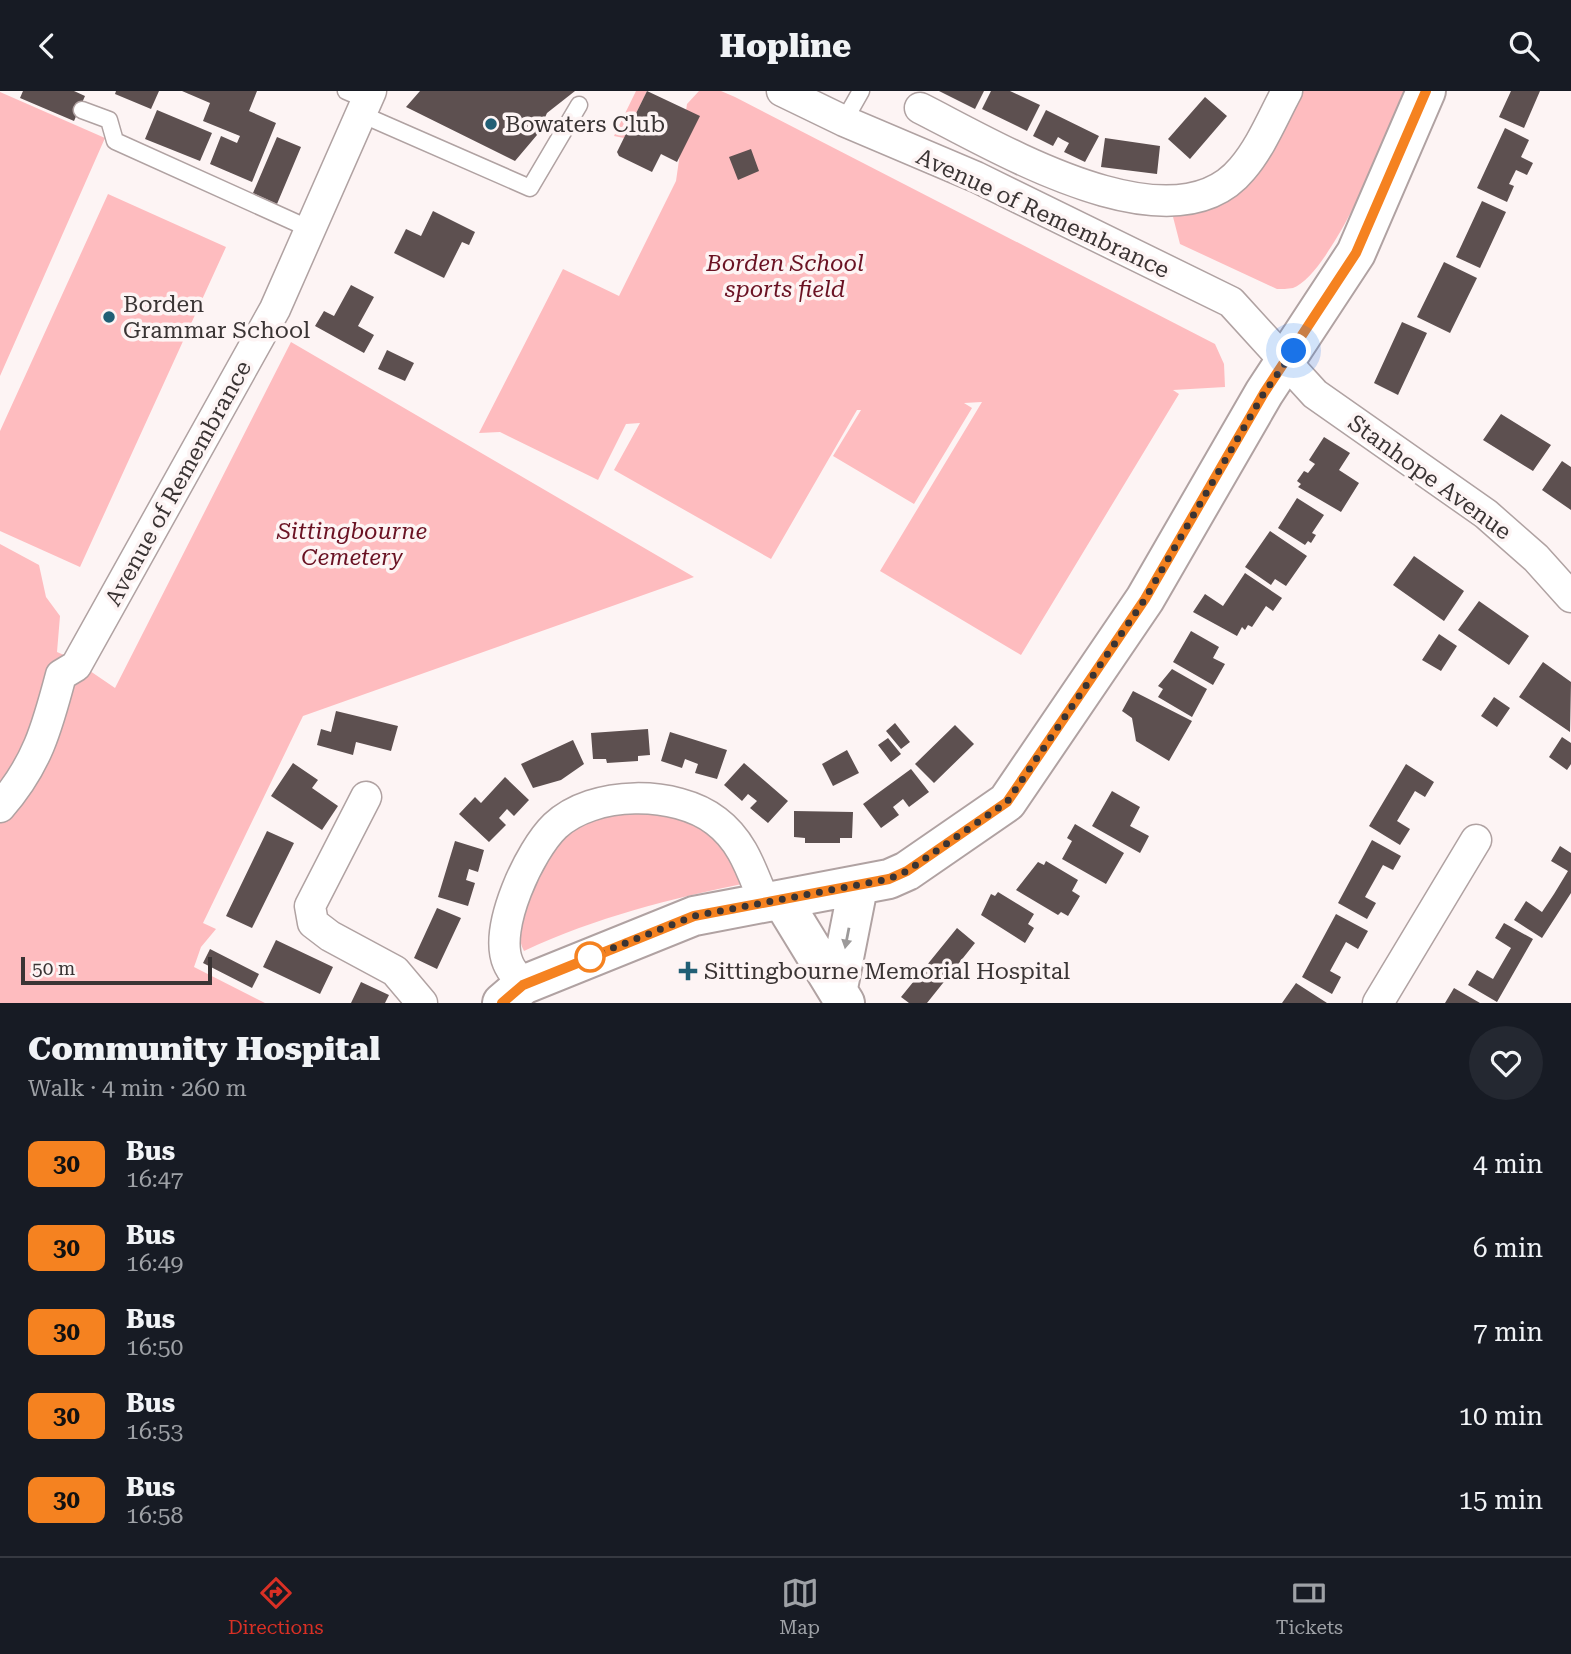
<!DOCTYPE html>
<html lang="en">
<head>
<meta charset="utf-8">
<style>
  :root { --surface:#171b24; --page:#242831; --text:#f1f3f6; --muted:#9ea1a6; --line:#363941; --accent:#d93025 }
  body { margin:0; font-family:"Roboto Serif",serif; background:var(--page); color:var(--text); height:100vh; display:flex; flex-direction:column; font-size:26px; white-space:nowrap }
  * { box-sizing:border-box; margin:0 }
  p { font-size:23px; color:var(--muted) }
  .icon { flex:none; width:38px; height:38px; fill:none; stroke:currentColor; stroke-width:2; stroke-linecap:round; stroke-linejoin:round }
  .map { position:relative; height:912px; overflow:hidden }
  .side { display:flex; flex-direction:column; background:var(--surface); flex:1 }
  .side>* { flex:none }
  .badge { padding:0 14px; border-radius:10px; font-size:24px; line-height:46px }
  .scale { position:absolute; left:21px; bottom:18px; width:191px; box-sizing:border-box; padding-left:7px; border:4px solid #3a3434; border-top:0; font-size:19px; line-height:24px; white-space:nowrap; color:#3a3434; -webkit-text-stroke:5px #fdf4f4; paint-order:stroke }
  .you { position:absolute; width:35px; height:35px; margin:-18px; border:5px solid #fff; border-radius:50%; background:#1a73e8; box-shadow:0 0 0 10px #1a73e833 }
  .map>.badge { position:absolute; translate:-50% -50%; box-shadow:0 0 0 4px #fff }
  .round { display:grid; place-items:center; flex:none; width:74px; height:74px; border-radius:37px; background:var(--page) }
  .headline { display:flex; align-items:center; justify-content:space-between; height:119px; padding:0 28px }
  h1 { font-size:33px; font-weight:800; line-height:52px }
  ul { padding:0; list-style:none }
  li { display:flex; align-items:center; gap:21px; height:84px; padding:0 28px }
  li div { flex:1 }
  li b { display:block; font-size:26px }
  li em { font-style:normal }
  li .badge { min-width:77px; font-weight:700; text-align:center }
  header { display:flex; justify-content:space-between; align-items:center; height:91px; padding:0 28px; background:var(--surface); font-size:32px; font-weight:800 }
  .menu { display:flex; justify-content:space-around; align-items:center; height:98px; border-top:2px solid var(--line); background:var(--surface); font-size:19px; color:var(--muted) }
  .menu a { display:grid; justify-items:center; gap:4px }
  .menu .on { color:var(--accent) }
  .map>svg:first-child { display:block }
  .green { fill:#febcbf }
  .building { fill:#5d5050 }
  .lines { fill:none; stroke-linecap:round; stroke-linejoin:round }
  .lane-casing { stroke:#b0a2a2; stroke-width:19 }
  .street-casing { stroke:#b0a2a2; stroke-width:33 }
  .secondary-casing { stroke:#b0a2a2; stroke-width:42 }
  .lane { stroke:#fff; stroke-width:16 }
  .street { stroke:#fff; stroke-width:30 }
  .secondary { stroke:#fff; stroke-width:38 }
  .oneway { fill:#9c9a9a }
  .line-casing { stroke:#fff; stroke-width:16 }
  .line { stroke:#f58220; stroke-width:10 }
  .walk { stroke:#3a3434; stroke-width:7; stroke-dasharray:0 12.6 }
  .poi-dot { fill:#215f75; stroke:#fdf4f4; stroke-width:2.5 }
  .stop-dot { fill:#fff; stroke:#f58220; stroke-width:3.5 }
  .labels { text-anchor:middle; stroke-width:7; stroke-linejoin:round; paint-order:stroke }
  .poi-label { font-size:23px; fill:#3a3434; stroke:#fdf4f4; text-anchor:start }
  .street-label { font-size:23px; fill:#3a3434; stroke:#fdf4f4 }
  .park-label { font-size:23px; font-style:italic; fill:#6a1223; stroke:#fdf4f4 }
</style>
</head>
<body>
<header><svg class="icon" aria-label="back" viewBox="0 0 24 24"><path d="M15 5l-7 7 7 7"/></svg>Hopline<svg class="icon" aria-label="search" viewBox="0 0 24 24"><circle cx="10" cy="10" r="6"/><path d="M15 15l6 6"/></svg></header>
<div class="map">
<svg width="1571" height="912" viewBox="0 0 1571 912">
  <rect width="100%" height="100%" fill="#fdf4f4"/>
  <path class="green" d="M636 0H647L624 47 614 45Z
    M699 0H721L735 6 1215 253 1224 273 1225 296 1173 299 1179 303 1021 564 880 480 982 311 964 312 972 317 914 413 833 365 861 319H857L771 468 614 379 640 332 626 333 598 389 500 341 479 342 563 178 619 205 676 90 687 13Z
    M1293 0H1404C1391 40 1331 183 1293 197 1288 198 1281 198 1277 198L1180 153 1172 122 1216 105Z
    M0 1 105 47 0 285Z
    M108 103 226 156 80 476 0 440V340Z
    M291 251 694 486 303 625 203 832 216 838 201 856 194 876 265 912H0V453L39 474 46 506 60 525 57 561 71 567 115 597Z
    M657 715 720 742 747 792C670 808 596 826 524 860 505 827 551 744 582 729 601 721 636 719 657 715Z"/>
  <path class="building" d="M23 0H74L85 5 74 30 20 7Z
    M116 0H159L151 18 115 3Z
    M182 0H257L249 20 276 32 252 91 210 73 221 45 237 52 240 45 203 30 210 12Z
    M420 0H575L547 22 537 44 515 70 406 16Z
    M647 0 700 25 677 71 661 63 652 81 619 65 617 61Z
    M939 0H984L975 18Z
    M991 0H1010L1040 14 1027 40 982 18Z
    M1511 0H1540L1524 37 1499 26Z
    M1205 6 1227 25 1190 68 1168 48Z
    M157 19 212 42 200 70 145 48Z
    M1046 19 1099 45 1085 71 1064 61 1069 52 1063 49 1058 46 1053 55 1033 45Z
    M1505 37 1529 49 1521 66 1533 72 1527 84 1516 79 1509 93 1514 95 1507 111 1477 97Z
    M277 46 301 56 277 113 253 102Z
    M1105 47 1160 55 1157 83 1101 76Z
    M751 58 759 80 738 89 729 66Z
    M1482 110 1506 121 1480 177 1456 166Z
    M433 120 475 141 469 154 462 151 444 187 394 162 406 138 421 145Z
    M1444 171 1477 187 1450 242 1417 226Z
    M351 194 374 206 358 235 374 244 364 262 315 235 324 220 334 225Z
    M1402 231 1427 242 1398 304 1374 292Z
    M387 259 414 272 405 290 378 278Z
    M1501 323 1551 354 1533 380 1483 349Z
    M1324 346 1350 362 1339 379 1359 392 1341 421 1298 396 1301 393 1297 390 1304 380 1308 382 1315 373 1309 369Z
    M1562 370 1571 376V419L1542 399Z
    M1297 407 1324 424 1312 442 1316 444 1311 452 1308 450 1305 454 1278 437Z
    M1270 440 1307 465 1286 495 1275 488 1271 494 1245 476Z
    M1414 465 1464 500 1444 530 1393 494Z
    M1245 482 1282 507 1273 520 1266 515 1252 536 1248 534 1245 539 1242 536 1237 545 1193 521 1205 503 1223 515Z
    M1479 510 1529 545 1509 574 1458 539Z
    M1191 540 1219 556 1213 567 1225 573 1213 594 1173 571Z
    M1439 543 1457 555 1441 580 1422 569Z
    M1543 571 1571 591 1570 641 1519 606Z
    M1172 578 1207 598 1192 626 1158 606 1163 598 1158 595Z
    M1133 600 1192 630 1169 670 1136 650 1132 627 1122 620Z
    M1494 606 1510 617 1497 636 1481 625Z
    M336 620 398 635 391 660 356 651 353 664 317 654 321 638 331 641Z
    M895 632 910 651 901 658 886 640Z
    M955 634 974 653 934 692 915 673Z
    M648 638 650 664 638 665V670L607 672 606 668H593L591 642Z
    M670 641 727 659 717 688 695 682 698 673 685 668 682 677 661 670Z
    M1562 646 1571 652V673L1567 679 1549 666Z
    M888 647 901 663 891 671 878 654Z
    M573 649 584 673 561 689 533 697 521 673Z
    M847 659 859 682 833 695 822 673Z
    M293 672 318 689 312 697 338 715 322 739 271 705Z
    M744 672 788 710 768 732 750 717 757 710 748 703 742 710 724 694Z
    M1406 673 1434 691 1425 706 1415 700 1397 730 1410 738 1400 754 1369 735Z
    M911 678 929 701 909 716 903 708 893 716 899 724 881 737 863 713Z
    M505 686 529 709 514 725 507 718 499 727 506 734 489 751 459 723 475 706 481 712Z
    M1112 700 1140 716 1130 735 1149 745 1140 762 1092 735Z
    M794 720 853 721 852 747H840V752H805V747L794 746Z
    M1075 733 1124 762 1106 793 1062 768 1072 750 1067 747Z
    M267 740 294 752 252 837 226 825Z
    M1372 749 1401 765 1393 779 1383 774 1365 806 1376 812 1367 828 1338 812Z
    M455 750 484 759 478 781 469 778 466 789 475 792 468 815 438 806Z
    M1560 755 1571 762V802L1542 847 1514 829 1526 810 1542 821 1554 803 1568 780 1551 770Z
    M1046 770 1078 789 1072 800 1080 805 1068 825 1061 821 1058 824 1016 799 1038 771 1044 774Z
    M998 801 1034 823 1028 833 1034 837 1025 852 981 824 991 803 995 805Z
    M437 817 461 827 437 878 414 867Z
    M1336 823 1368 840 1358 858 1346 851 1330 880 1341 886 1332 903 1302 886Z
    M1504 832 1533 848 1497 911 1468 894 1477 879 1493 888 1511 857 1495 847Z
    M957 837 975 852 927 912H909L901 906Z
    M276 849 333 876 320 903 263 876Z
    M210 858 259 883 252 897 203 872Z
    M361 891 389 904 385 912H351Z
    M1296 892 1327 912H1282Z
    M1454 897 1480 912H1445Z"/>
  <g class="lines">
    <defs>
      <path id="lane" d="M346 0 367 9
        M82 19 109 29 115 50 310 138
        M361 23 530 97 579 14
        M844 30 861 0"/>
      <path id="street" d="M782 0 844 30 976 86 1231 211 1315 303 1486 423 1536 467 1571 506
        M920 17C994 54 1172 163 1242 78 1261 56 1273 26 1287 0
        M366 706 310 815 313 832 330 845 395 880 422 912
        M0 716C37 674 47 637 61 584L76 575 275 218 371 0
        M523 894C518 887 511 880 508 872 493 837 530 759 555 735 593 699 676 699 716 730 744 751 752 782 765 812
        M1378 912 1476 749"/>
      <path id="secondary" d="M782 809 845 912
        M838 897 858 796
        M502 912 523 894 694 825 889 788 907 780 1007 711 1145 508 1264 302 1356 162 1426 0"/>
    </defs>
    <use href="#lane" class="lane-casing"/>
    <use href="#street" class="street-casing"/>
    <use href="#secondary" class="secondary-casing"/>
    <use href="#lane" class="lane"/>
    <use href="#street" class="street"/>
    <use href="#secondary" class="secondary"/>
  </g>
  <defs><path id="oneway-solid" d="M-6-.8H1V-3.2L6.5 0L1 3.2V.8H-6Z" transform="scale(1.75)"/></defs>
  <use class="oneway" href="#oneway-solid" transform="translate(847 847) rotate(101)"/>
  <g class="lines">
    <defs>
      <path id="line" d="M502 912 523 894 694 825 889 788 907 780 1007 711 1145 508 1264 302 1356 162 1426 0"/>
    </defs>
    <use href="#line" class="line-casing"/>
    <use href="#line" class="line"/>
    <path class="walk" d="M590 866 694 825 889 788 907 780 1007 711 1145 508 1264 302 1294 260"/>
  </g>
  <g class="poi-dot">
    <circle cx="491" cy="33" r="7"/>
    <circle cx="109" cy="226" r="7"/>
    <path d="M684.5 869.5h7v7h7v7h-7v7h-7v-7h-7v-7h7z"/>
  </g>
  <circle class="stop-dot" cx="590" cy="866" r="14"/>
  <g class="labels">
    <g class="poi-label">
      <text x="505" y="41">Bowaters Club</text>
      <text x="123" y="221">Borden<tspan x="123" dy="26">Grammar School</tspan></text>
      <text x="704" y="888">Sittingbourne Memorial Hospital</text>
    </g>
    <g class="street-label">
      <text transform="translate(1043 122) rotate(25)" y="8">Avenue of Remembrance</text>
      <text transform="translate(1430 386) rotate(36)" y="8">Stanhope Avenue</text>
      <text transform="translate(178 392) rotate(-61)" y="8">Avenue of Remembrance</text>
    </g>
    <g class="park-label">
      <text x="785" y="180">Borden School<tspan x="785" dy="26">sports field</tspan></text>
      <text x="352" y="448">Sittingbourne<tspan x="352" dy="26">Cemetery</tspan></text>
    </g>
  </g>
</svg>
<div class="scale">50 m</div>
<div class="you" style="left:1294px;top:260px"></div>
</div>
<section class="side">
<div class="headline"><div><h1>Community Hospital</h1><p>Walk · 4 min · 260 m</p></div><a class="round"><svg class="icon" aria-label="heart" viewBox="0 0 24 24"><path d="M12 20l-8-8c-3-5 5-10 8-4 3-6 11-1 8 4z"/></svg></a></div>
<ul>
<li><span class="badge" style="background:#f58220;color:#111">30</span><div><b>Bus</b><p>16:47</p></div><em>4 min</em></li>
<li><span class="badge" style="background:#f58220;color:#111">30</span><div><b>Bus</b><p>16:49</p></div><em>6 min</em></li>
<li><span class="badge" style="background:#f58220;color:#111">30</span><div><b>Bus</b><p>16:50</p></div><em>7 min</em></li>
<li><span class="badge" style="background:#f58220;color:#111">30</span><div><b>Bus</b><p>16:53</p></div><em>10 min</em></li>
<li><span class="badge" style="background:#f58220;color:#111">30</span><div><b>Bus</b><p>16:58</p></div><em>15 min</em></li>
</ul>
</section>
<nav class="menu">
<a class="on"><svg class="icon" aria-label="directions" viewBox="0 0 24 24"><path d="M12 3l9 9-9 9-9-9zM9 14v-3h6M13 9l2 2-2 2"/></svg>Directions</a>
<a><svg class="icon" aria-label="map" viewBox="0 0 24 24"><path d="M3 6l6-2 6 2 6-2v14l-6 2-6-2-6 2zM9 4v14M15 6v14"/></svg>Map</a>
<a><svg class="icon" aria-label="tickets" viewBox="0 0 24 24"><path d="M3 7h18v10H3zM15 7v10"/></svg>Tickets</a>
</nav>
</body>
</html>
